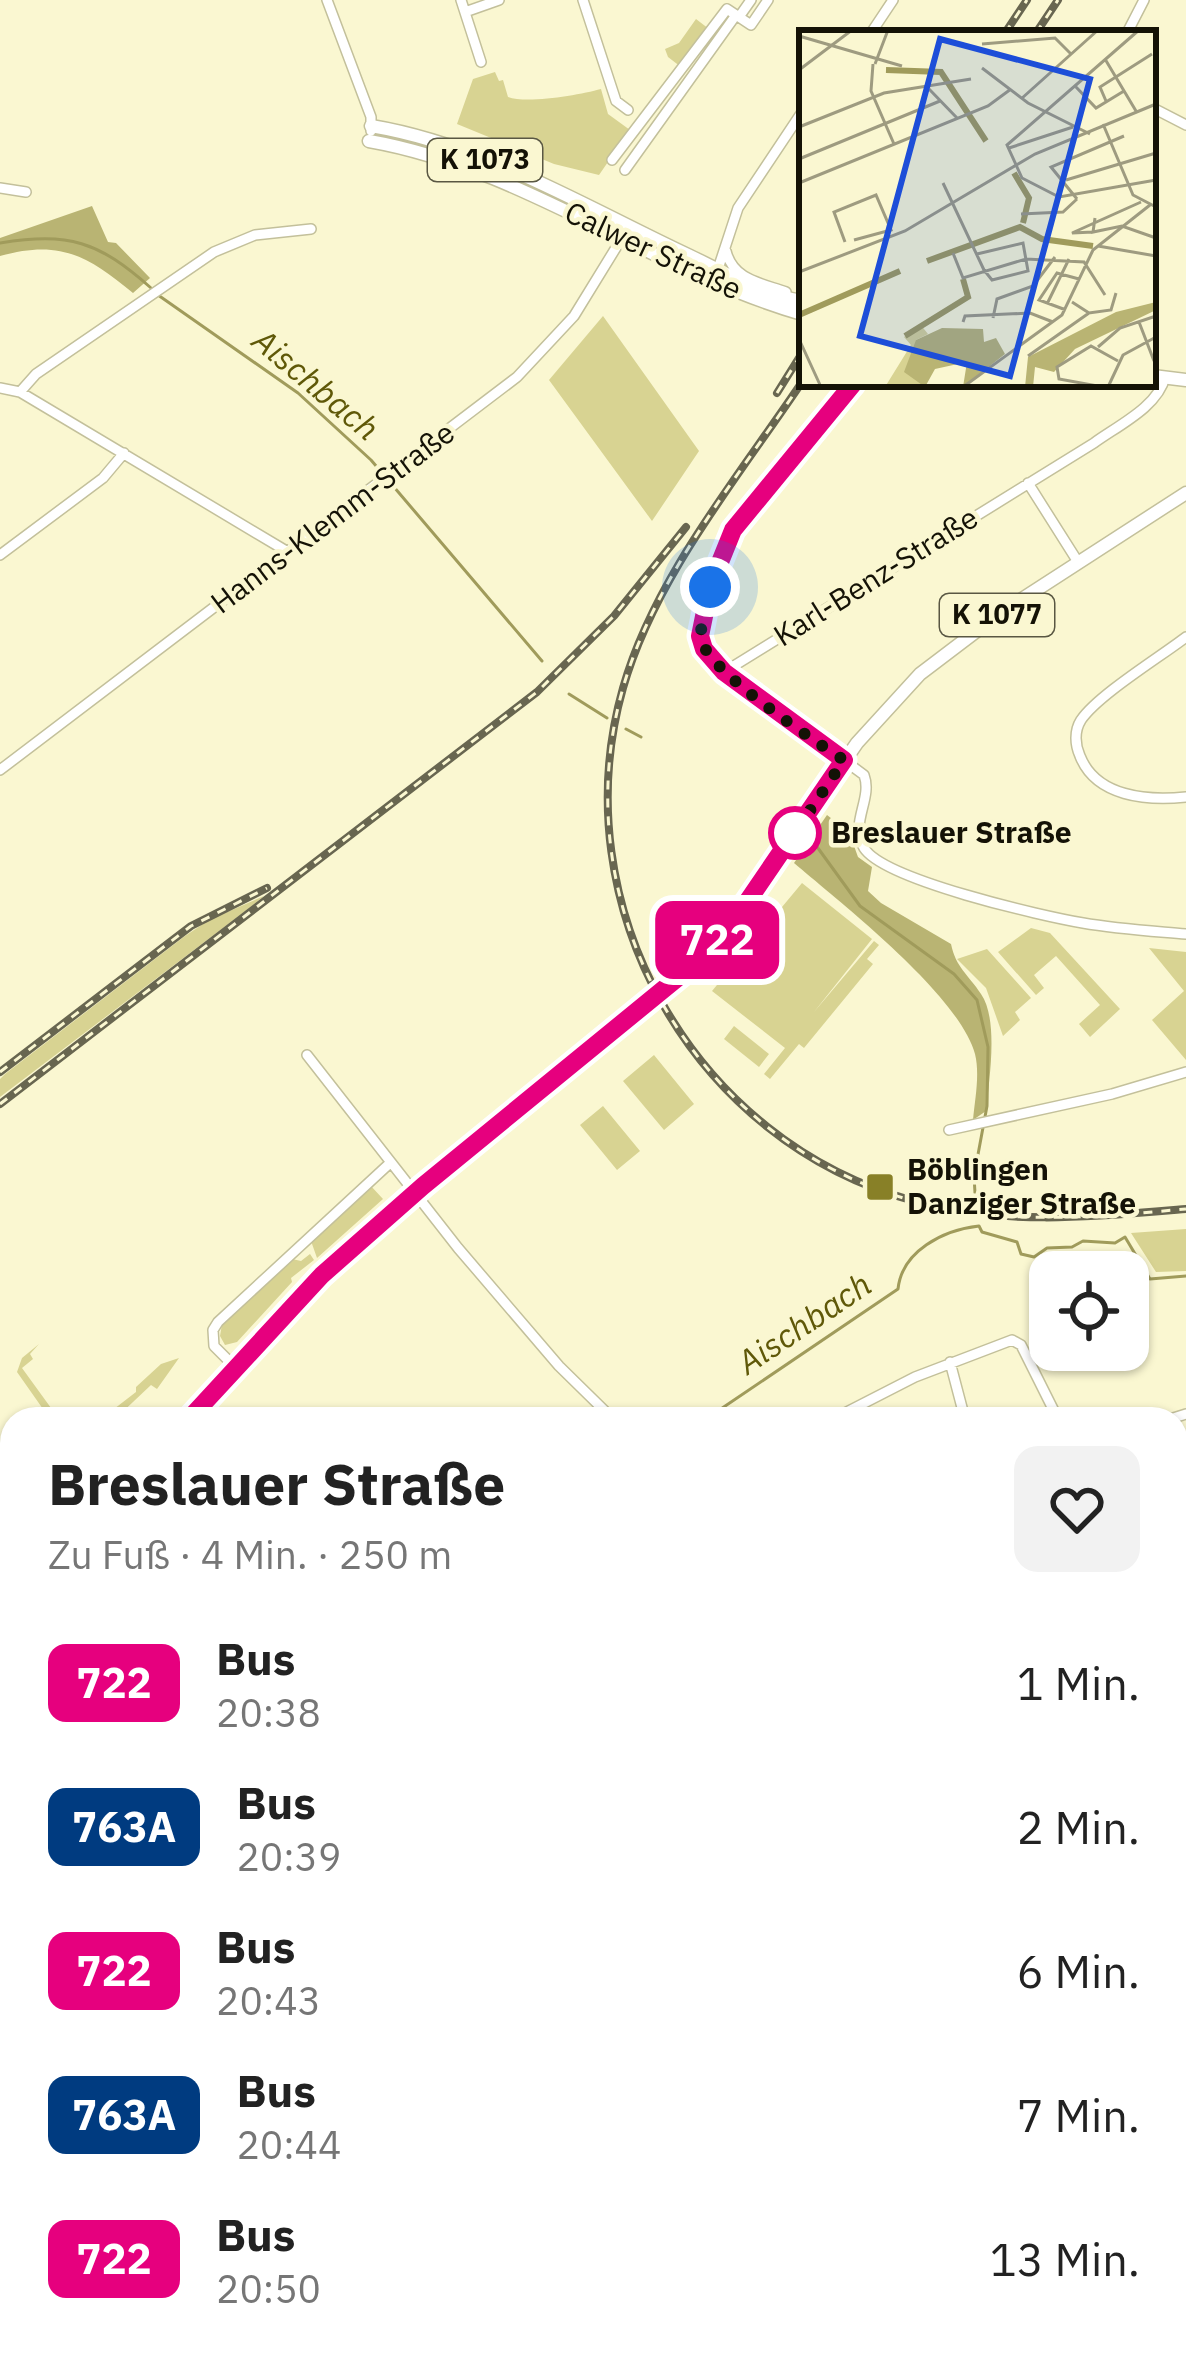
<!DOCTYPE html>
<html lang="de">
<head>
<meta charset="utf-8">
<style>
  :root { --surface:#fff; --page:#f2f2f2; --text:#222; --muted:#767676 }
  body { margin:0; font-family:"IBM Plex Sans",sans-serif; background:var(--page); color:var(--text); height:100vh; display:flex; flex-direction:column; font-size:45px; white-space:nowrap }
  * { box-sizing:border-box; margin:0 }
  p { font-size:39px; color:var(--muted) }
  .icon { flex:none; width:66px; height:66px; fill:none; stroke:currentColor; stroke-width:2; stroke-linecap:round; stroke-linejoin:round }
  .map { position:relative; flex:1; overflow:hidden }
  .drawer { position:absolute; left:0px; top:1407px; width:1188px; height:948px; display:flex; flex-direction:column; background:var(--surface); border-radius:36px 36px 0 0; box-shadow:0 3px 9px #0004 }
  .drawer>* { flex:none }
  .badge { padding:0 24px; border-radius:18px; font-size:42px; line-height:78px }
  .controls { position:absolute; left:1029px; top:1251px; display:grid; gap:24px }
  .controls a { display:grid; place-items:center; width:120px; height:120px; border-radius:24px; background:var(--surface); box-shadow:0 3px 9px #0004; font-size:60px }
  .you { position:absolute; width:60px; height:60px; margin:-30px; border:9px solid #fff; border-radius:50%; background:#1a73e8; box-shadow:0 0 0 18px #1a73e833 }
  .map>.badge { position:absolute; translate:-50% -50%; box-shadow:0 0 0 6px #fff }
  .round { display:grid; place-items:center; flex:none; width:126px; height:126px; border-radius:24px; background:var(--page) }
  .summary { display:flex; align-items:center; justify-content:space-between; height:204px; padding:0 48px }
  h1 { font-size:57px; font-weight:700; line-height:90px }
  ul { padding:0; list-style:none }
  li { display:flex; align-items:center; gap:36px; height:144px; padding:0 48px }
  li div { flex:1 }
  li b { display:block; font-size:45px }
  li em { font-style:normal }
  li .badge { min-width:132px; font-weight:700; text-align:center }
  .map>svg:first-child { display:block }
  .green { fill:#d8d392 }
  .forest { fill:#b9b473 }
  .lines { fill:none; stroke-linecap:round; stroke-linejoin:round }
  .stream { stroke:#a09b5b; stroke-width:3 }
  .minor-casing { stroke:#c3c09b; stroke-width:12 }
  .major-casing { stroke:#c3c09b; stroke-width:15 }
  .minor { stroke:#fff; stroke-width:9 }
  .major { stroke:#fff; stroke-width:12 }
  .rail-casing { stroke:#686650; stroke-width:8 }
  .rail { stroke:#faf7d1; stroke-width:3; stroke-dasharray:9; stroke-linecap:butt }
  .line-casing { stroke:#fff; stroke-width:27 }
  .line { stroke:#e6007e; stroke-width:18 }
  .walk { stroke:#141206; stroke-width:12; stroke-dasharray:0 21.6 }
  .stop-dot { fill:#fff; stroke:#e6007e; stroke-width:6 }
  .poi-dot { fill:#888027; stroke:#faf7d1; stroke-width:4.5 }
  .labels { text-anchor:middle; stroke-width:9; stroke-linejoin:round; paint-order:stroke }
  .shield { fill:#faf7d1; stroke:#595743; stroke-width:3 }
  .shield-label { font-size:27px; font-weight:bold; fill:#141206 }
  .street-label { font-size:30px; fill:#141206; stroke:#faf7d1 }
  .stop-label { font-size:30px; font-weight:bold; fill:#141206; stroke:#faf7d1; text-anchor:start }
  .poi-label { font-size:30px; font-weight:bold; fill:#141206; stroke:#faf7d1; text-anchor:start }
  .water-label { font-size:33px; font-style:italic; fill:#5f5808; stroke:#faf7d1 }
  .inset-river { fill:none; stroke:#a09b5b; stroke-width:6 }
  .inset-road { fill:none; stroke:#9e9b80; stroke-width:3 }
  .view { fill:#1d4ed8; fill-opacity:0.15; stroke:#1d4ed8; stroke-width:6 }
  .inset-edge { fill:none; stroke:#141206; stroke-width:6 }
</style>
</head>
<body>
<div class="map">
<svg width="1186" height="2355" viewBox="0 0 1186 2355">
  <rect width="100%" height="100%" fill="#faf7d1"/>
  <path class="green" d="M696 19 709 29 681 67 668 57 665 49 679 43Z
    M495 72 499 81 503 80 508 97C527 104 579 95 601 89L608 114 630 130 599 175 554 164 457 124 473 79Z
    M603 316 699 451 652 521 549 380Z
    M802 883 872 939 814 1012 874 941 879 945 867 959 873 964 804 1048 799 1044 770 1079 764 1074 785 1048 712 991Z
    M264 896 252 906 0 1097V1079L5 1074 185 936 209 920Z
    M1031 928 1050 933 1120 1009 1090 1037 1079 1024 1100 1005 1056 956 1034 975 1044 988 1036 995 998 952Z
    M1149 948 1186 952V1060L1152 1020 1184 991Z
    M987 949 1031 998 1015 1012 1020 1020 1003 1036 986 988 957 959Z
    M734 1026 769 1054 759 1067 724 1039Z
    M654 1055 694 1104 664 1130 623 1081Z
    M603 1106 640 1151 617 1170 580 1125Z
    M370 1185 383 1199 317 1258 311 1241Z
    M1186 1229V1271L1156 1272 1131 1233Z
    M310 1254 314 1260 291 1278 292 1282 237 1342 225 1345 220 1336 222 1324 292 1259 301 1261Z
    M39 1344 30 1354 33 1359 22 1368 59 1419H50L17 1372 22 1358Z
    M179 1358 157 1389 151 1385 115 1419H101L136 1392V1387L161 1364Z
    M791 2343H845V2355H760Z"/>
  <path class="forest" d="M92 206 108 242 116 243 150 278 133 293C88 256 60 239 0 256V238Z
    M827 815 849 832 858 857 872 867 868 891 881 903 951 944C956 968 968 974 981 994 999 1020 989 1080 986 1111L973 1120C975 1099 980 1074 975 1054 959 995 842 904 794 863Z
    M412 2343H791L760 2355H411Z
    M845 2343H962L952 2355H845Z"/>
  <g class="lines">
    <path class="stream" d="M0 243C69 232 98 241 151 288
      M158 295 298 393 371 460 542 661
      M569 694 607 718
      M626 729 641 737
      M815 844 860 906 954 974 977 1000 988 1047 987 1106 974 1176 975 1193
      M706 1419 898 1289C902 1251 943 1230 979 1226L982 1232 1017 1242 1021 1254 1034 1257 1047 1248 1072 1247 1083 1241 1115 1243 1125 1237 1150 1279 1186 1276
      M0 1928 12 1917"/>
    <defs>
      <path id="minor" d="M327 0 371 117V131
        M461 0 481 62
        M583 0 616 101 628 110
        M465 12 499 0
        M739 17 751 0
        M871 33 893 0
        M1127 33 1144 0
        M1153 108 1186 125
        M612 160 727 9 751 25 768 0
        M625 170 736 15
        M0 188 26 192
        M726 251C733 280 761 283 786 292
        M716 275 738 208 802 112
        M853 384 733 530 710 587 700 636 704 649 724 672 864 775C873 799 849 823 864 848 884 880 1042 916 1083 923 1117 929 1152 931 1186 934
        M0 388 20 392 36 374 214 252 255 235 311 229
        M20 392 288 552
        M1028 483 1078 562
        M0 555 103 478 124 453
        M1186 637C1160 657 1098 695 1081 720 1074 731 1075 745 1080 756 1096 797 1147 801 1186 797
        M724 672 1094 443C1117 426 1158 407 1165 377
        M0 770 517 377 574 316 625 233
        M307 1055 458 1248 559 1366 613 1419
        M949 1130 1112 1094 1186 1072
        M950 1362 965 1419
        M236 1368 214 1346 213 1330 218 1322 389 1164
        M833 1419 915 1377 1012 1340 1021 1345 1058 1419
        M1170 1419 1186 1414
        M0 1483 12 1499
        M0 1524 12 1514
        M1178 1643 1186 1725
        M1176 1863 1186 1858
        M1176 1970 1186 1945
        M1176 2150 1186 2142
        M1176 2268 1186 2262
        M1069 2343 1081 2355
        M952 2355 965 2343"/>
      <path id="major" d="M371 126C485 145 587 208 690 256 728 274 760 294 802 301
        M369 141C524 168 653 271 802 314
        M1153 376 1186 380
        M189 1419 322 1275 462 1153 692 966 747 902 857 743 920 674 999 614 1186 493
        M0 1571 12 1562"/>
    </defs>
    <use href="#minor" class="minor-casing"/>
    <use href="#major" class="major-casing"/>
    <use href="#minor" class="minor"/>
    <use href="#major" class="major"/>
    <defs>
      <path id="rail" d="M1005 33 1027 0
        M1036 33 1058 0
        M802 382C739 476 654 578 623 688 561 906 694 1142 914 1201 1004 1226 1094 1217 1186 1209
        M777 393 802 353
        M0 1072 191 926 267 888
        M0 1104 537 692 614 616 686 527"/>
    </defs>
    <use href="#rail" class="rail-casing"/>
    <use href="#rail" class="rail"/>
  </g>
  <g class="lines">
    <defs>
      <path id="line" d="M189 1419 322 1275 423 1186 692 966 747 902 844 760 724 672 704 649 700 636 710 587 733 530 853 384"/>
    </defs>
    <use href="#line" class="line-casing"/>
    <use href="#line" class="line"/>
    <path class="walk" d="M710 587C707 603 697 629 703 644 714 674 814 741 844 760L793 836 795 833"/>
  </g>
  <circle class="stop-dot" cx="795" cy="833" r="24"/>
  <rect class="poi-dot" x="865" y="1172" width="30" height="30" rx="6"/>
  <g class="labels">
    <g class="shield">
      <rect x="428" y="139" width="114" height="42" rx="9"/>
      <rect x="940" y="594" width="114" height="42" rx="9"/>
    </g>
    <g class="shield-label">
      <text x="485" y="169">K 1073</text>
      <text x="997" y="624">K 1077</text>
    </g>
    <g class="street-label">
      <text transform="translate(653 251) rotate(25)" y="10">Calwer Straße</text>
      <text transform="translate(333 518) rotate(-37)" y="10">Hanns-Klemm-Straße</text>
      <text transform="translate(876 577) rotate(-32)" y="10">Karl-Benz-Straße</text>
    </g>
    <g class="stop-label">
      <text x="831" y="843">Breslauer Straße</text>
    </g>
    <g class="poi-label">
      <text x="907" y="1180">Böblingen<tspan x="907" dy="34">Danziger Straße</tspan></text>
    </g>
    <g class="water-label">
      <text transform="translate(316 384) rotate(40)" y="12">Aischbach</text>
      <text transform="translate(804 1323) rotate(-34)" y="12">Aischbach</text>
    </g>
  </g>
  <g transform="translate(799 30)">
    <rect width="357" height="357" fill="#faf7d1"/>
    <path d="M121 294 129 304 117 310 126 357H86L112 315 105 307Z" fill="#d8d392"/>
    <path d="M357 272V280L276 319 255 342 236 337 234 357H226L229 327 317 282ZM143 298 184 299 185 312 197 308 206 324 164 357 168 332 136 339 126 357 105 342 117 310Z" fill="#b9b473"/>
    <path class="inset-river" d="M87 40 142 42 187 111M215 143 230 168 224 193M128 231 221 197 243 209 294 216M0 285 101 241M106 306 169 267 164 249"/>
    <path class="inset-road" d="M340 0 208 115 223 148 260 167 357 150M0 6 103 36M183 14 256 8 272 24M306 29 337 81M74 34 72 61 95 114M76 34 89 0M183 38 229 73 291 104M0 40 53 0M277 57 297 78 325 61M130 59 159 89M222 69 299 0M307 71 301 57 353 24M304 94 334 165 357 177M0 97 85 63 172 49M210 118 274 97M0 129 141 71M267 150 357 123M0 153 189 76 212 59M144 153 185 240M278 169 252 137 325 106M222 184 264 182 278 169M296 188 294 202 323 196 357 208M294 202 273 203 342 172M46 212 35 182 77 165 92 200 55 210M299 216 357 226M154 223 164 248 227 229 285 232 306 265M178 224 224 213 229 241 193 250 185 240M0 242 106 201 236 124 357 74M273 272 290 283 312 280 317 263M248 274 270 229M267 280 240 270 258 243 280 249M194 288 198 269 234 256 256 227M164 292 166 286 231 283 254 292M340 292 355 331M0 309 22 357M299 317 321 298 357 286M229 326 290 283M164 357 263 285 294 220 351 175M304 357 260 349 258 337 292 316 319 331M309 357 324 325 357 307"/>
    <path class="view" d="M141 9 291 49 211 346 61 306Z"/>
    <rect width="357" height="357" class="inset-edge"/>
  </g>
</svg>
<div class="controls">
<a><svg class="icon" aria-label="locate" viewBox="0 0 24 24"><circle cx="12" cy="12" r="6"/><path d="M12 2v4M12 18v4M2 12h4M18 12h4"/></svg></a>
</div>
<div class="you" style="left:710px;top:587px"></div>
<b class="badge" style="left:717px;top:940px;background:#e6007e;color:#fff">722</b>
<section class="drawer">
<div class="summary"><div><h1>Breslauer Straße</h1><p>Zu Fuß · 4 Min. · 250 m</p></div><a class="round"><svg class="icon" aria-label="heart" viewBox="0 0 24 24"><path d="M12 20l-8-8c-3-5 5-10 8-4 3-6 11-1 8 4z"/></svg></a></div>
<ul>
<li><span class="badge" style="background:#e6007e;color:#fff">722</span><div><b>Bus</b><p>20:38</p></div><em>1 Min.</em></li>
<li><span class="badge" style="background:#003b80;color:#fff">763A</span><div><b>Bus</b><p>20:39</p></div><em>2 Min.</em></li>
<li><span class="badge" style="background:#e6007e;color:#fff">722</span><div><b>Bus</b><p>20:43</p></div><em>6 Min.</em></li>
<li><span class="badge" style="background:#003b80;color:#fff">763A</span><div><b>Bus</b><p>20:44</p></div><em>7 Min.</em></li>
<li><span class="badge" style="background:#e6007e;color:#fff">722</span><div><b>Bus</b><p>20:50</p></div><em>13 Min.</em></li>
</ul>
</section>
</div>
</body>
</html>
